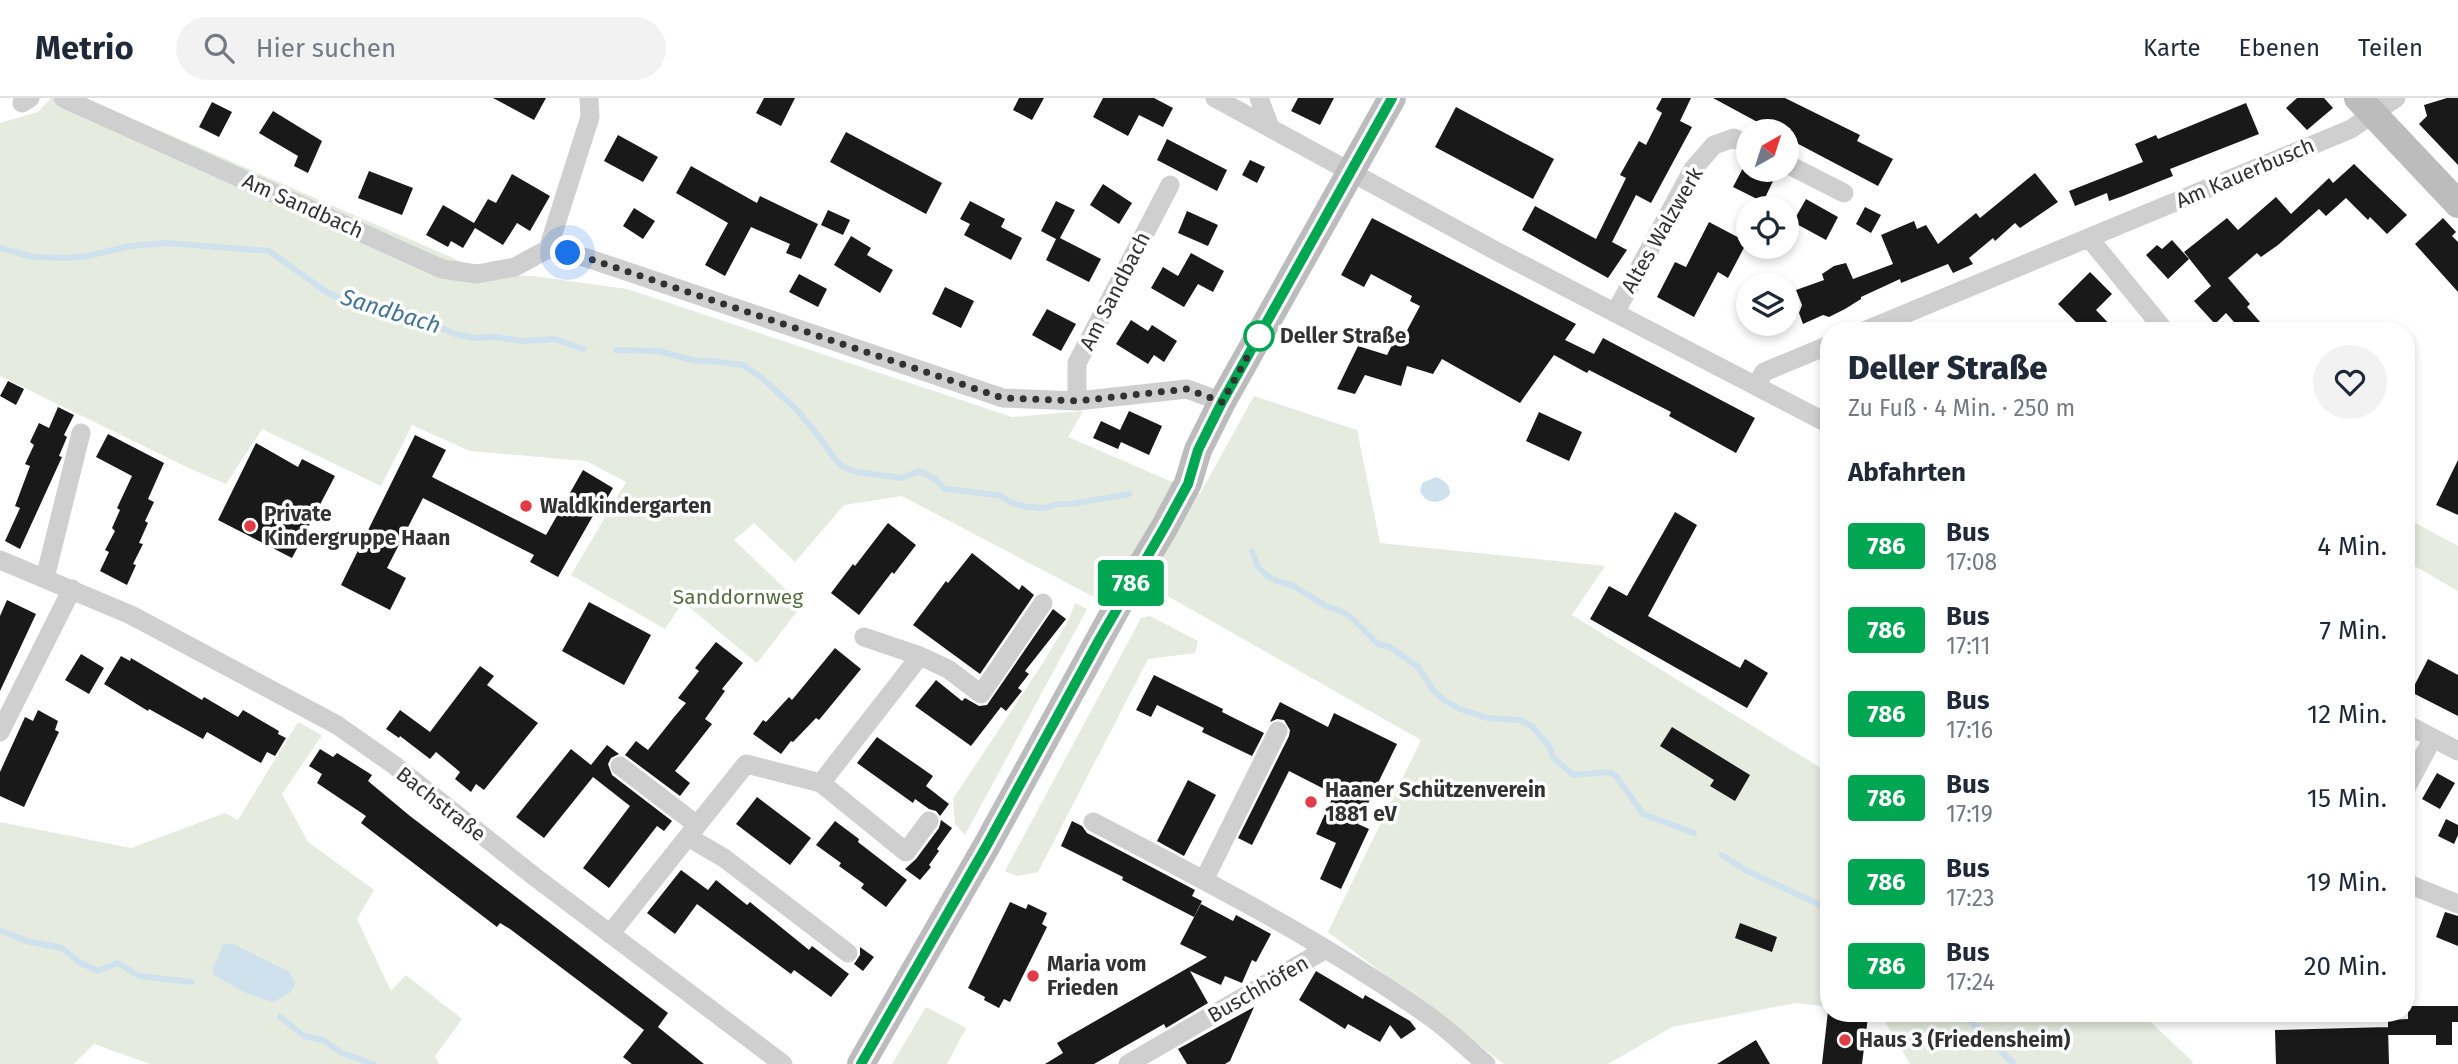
<!DOCTYPE html>
<html lang="de">
<head>
<meta charset="utf-8">
<style>
  :root { --surface:#fff; --page:#f2f2f3; --text:#1f2937; --muted:#747a83; --line:#e0e1e3 }
  body { margin:0; font-family:"Fira Sans",sans-serif; background:var(--page); color:var(--text); height:100vh; display:flex; flex-direction:column; font-size:26px; white-space:nowrap }
  * { box-sizing:border-box; margin:0 }
  p { font-size:23px; color:var(--muted) }
  .icon { flex:none; width:38px; height:38px; fill:none; stroke:currentColor; stroke-width:2; stroke-linecap:round; stroke-linejoin:round }
  .map { position:relative; flex:1; overflow:hidden }
  .side { position:absolute; left:1820px; top:224px; width:595px; height:700px; display:flex; flex-direction:column; background:var(--surface); border-radius:28px; box-shadow:0 4px 10px #0003 }
  .side>* { flex:none }
  .badge { padding:0 14px; border-radius:5px; font-size:24px; line-height:46px }
  .needle { width:46px; rotate:39deg }
  .fabs { position:absolute; left:1736px; top:21px; display:grid; gap:14px }
  .fabs a { display:grid; place-items:center; width:63px; height:63px; border-radius:50%; background:var(--surface); box-shadow:0 4px 10px #0003; font-size:35px }
  .you { position:absolute; width:35px; height:35px; margin:-18px; border:5px solid #fff; border-radius:50%; background:#1a73e8; box-shadow:0 0 0 10px #1a73e833 }
  .map>.badge { position:absolute; translate:-50% -50%; box-shadow:0 0 0 4px #fff }
  h2 { padding:0 28px; font-size:26px; line-height:63px }
  .round { display:grid; place-items:center; flex:none; width:74px; height:74px; border-radius:37px; background:var(--page) }
  .overview { display:flex; align-items:center; justify-content:space-between; height:119px; padding:0 28px }
  h1 { font-size:33px; font-weight:800; line-height:52px }
  ul { padding:0; list-style:none }
  li { display:flex; align-items:center; gap:21px; height:84px; padding:0 28px }
  li div { flex:1 }
  li b { display:block; font-size:26px }
  li em { font-style:normal }
  li .badge { min-width:77px; font-weight:700; text-align:center }
  header { display:flex; align-items:center; gap:42px; box-sizing:border-box; height:98px; padding:0 35px; background:var(--surface); border-bottom:2px solid var(--line) }
  header strong { font-size:33px }
  nav { display:flex; gap:38px; margin-inline-start:auto; font-size:24px }
  .search { width:490px; height:63px; background:var(--page); display:flex; align-items:center; gap:18px; box-sizing:border-box; padding:0 24px; border-radius:38px; color:var(--muted); font-size:26px }
  .map>svg:first-child { display:block }
  .green { fill:#e5ebde }
  .water { fill:#cfe1ed }
  .lines { fill:none; stroke-linecap:round; stroke-linejoin:round }
  .stream { stroke:#cfe1ed; stroke-width:6 }
  .building { fill:#191919 }
  .street { stroke:#cfcfcf; stroke-width:19 }
  .secondary { stroke:#bcbcbc; stroke-width:28 }
  .line-casing { stroke:#fff; stroke-width:16 }
  .line { stroke:#00a651; stroke-width:10 }
  .walk { stroke:#323232; stroke-width:7; stroke-dasharray:0 12.6 }
  .stop-dot { fill:#fff; stroke:#00a651; stroke-width:3.5 }
  .poi-dot { fill:#e13c46; stroke:#fff; stroke-width:2.5 }
  .labels { text-anchor:middle; stroke-width:7; stroke-linejoin:round; paint-order:stroke }
  .street-label { font-size:21px; fill:#323232; stroke:#fff }
  .stop-label { font-size:21px; font-weight:bold; fill:#323232; stroke:#fff; text-anchor:start }
  .poi-label { font-size:21px; font-weight:bold; fill:#323232; stroke:#fff; text-anchor:start }
  .park-label { font-size:21px; fill:#556e40; stroke:#fff }
  .water-label { font-size:23px; font-style:italic; fill:#417393; stroke:#fff }
</style>
</head>
<body>
<header>
<strong>Metrio</strong>
<div class="search"><svg class="icon" aria-label="search" viewBox="0 0 24 24"><circle cx="10" cy="10" r="6"/><path d="M15 15l6 6"/></svg>Hier suchen</div>
<nav><a>Karte</a><a>Ebenen</a><a>Teilen</a></nav>
</header>
<div class="map">
<svg width="2458" height="966" viewBox="0 0 2458 966">
  <rect width="100%" height="100%" fill="#fff"/>
  <path class="green" d="M51 0H85L492 177 533 178 627 191 1012 319 1083 313 1068 339 1200 396 1254 298 1357 332 1380 445 1605 468 1572 517 1829 675V909L1796 905 1672 929 1608 966H1504L1328 834 1421 642 1164 496 1092 498 902 398 844 407 795 464 754 425 734 442 802 507 757 565 683 504 665 531 571 477 626 384 586 363 470 353 412 327 381 388 262 331 226 386 191 371 0 278V25L38 14Z
    M2406 420 2458 448V493L2406 463Z
    M1075 505 1087 511 965 737 955 726 953 701 1039 571 1069 522Z
    M1150 518 1198 543 1195 555 1148 561 1038 774 1017 778 1005 773 1141 520Z
    M298 624 322 637 282 696 308 744 374 792 357 821 391 893 406 877 462 921 435 958 439 966H150L94 946 74 966H0V724L131 750 225 715 238 722Z
    M926 909 966 930 947 966H892Z
    M1880 915H2141L2193 964 2192 966H1910Z"/>
  <path class="water" d="M1436 379C1445 383 1450 386 1450 396 1441 407 1426 407 1420 393L1422 385Z
    M232 845 288 873 296 885 291 894 273 904 246 895 214 877 212 872 223 847Z"/>
  <g class="lines">
    <path class="stream" d="M0 150 33 159 68 160 88 158 130 148 167 145 269 153 325 193 342 202 403 213 455 236 474 240 495 239 523 243 555 241 583 251
      M616 252 659 253 696 263H713L743 267 762 280 797 312 824 345 834 360 843 369 857 374 902 380 919 373 935 381 945 391 999 397 1012 405 1028 409 1045 410 1058 406H1071L1129 396
      M1252 453 1258 469 1266 477 1277 483 1292 487 1326 508 1343 514 1352 520 1378 546 1390 549 1418 569 1433 592 1444 602 1460 611 1487 620 1520 622 1533 629 1549 648 1553 659 1573 677 1610 674 1616 678 1643 716 1694 735
      M1722 757 1745 772 1829 811
      M0 832 26 843 62 850 79 864 98 873 118 865 139 878 192 884
      M1962 915 2014 966
      M280 919 304 938 323 942 342 955 373 966"/>
  </g>
  <path class="building" d="M493 0H546L534 22Z
    M764 0H795L781 28 756 15Z
    M1019 0H1044L1032 22 1013 12Z
    M1103 0H1154L1173 10 1163 29 1139 17 1128 38 1093 19Z
    M1298 0H1334L1320 27 1291 13Z
    M1662 0H1691L1680 23 1692 29 1651 105 1636 97 1612 144 1627 152 1608 180 1522 132 1535 108 1596 141 1626 80 1620 77 1639 43 1646 47 1662 15 1656 11Z
    M1713 0H1785L1860 37 1857 43 1893 61 1878 88 1787 40V33H1774Z
    M2297 0H2324L2333 10 2307 32 2286 10Z
    M2447 0H2458V67L2419 26 2427 18 2424 7Z
    M212 4 232 14 219 39 199 29Z
    M2246 5 2259 36 2170 71 2173 78 2123 98 2109 103 2107 95 2075 108 2069 93 2143 64 2135 46 2156 37 2158 41Z
    M1456 9 1554 61 1533 101 1435 49Z
    M273 13 322 43 308 75 294 68 298 58 259 35Z
    M846 34 942 85 926 116 830 64Z
    M618 37 658 59 643 84 604 63Z
    M1167 41 1227 72 1217 93 1157 62Z
    M1250 62 1265 69 1257 85 1242 77Z
    M1745 66 1748 68V72H1756L1774 81 1763 104 1733 89Z
    M2354 66 2407 117 2387 136 2370 119 2368 122 2346 100 2326 118 2319 111 2278 147 2261 159 2257 155 2228 180 2250 206 2247 209 2268 233H2242L2226 215 2215 226 2194 203 2211 188 2184 154 2227 120 2238 132 2276 99 2291 116 2329 80 2333 85Z
    M691 68 757 105 760 98 818 126 801 161 786 155 790 146 751 129 725 178 705 167 728 125 676 95Z
    M369 73 413 90 402 117 358 100Z
    M2035 75 2058 104 2020 130 2015 125 1995 143 1993 140 1969 160 1973 166 1953 175 1948 166 1901 185 1900 181 1861 199V201L1845 211 1829 219 1823 217 1803 226 1799 215 1802 207 1796 192 1824 182 1822 176 1834 168 1846 165 1853 181 1893 166 1881 137 1914 123 1917 131 1926 127 1938 146 1976 115 1980 120Z
    M512 76 550 98 530 133 517 125 503 147 475 130 463 150 451 143 448 149 426 137 443 107 474 125 488 101 496 105Z
    M1103 86 1132 105 1119 126 1090 107Z
    M1806 101 1838 119 1826 142 1793 124Z
    M970 103 1005 121 1001 129 1022 140 1011 162 964 137 970 126 960 121Z
    M1056 103 1075 112 1060 140 1101 161 1089 184 1046 162 1056 141 1041 133Z
    M1865 109 1881 117 1871 135 1856 126Z
    M634 110 655 123 643 141 623 128Z
    M828 112 850 122 843 137 821 127Z
    M1187 113 1218 127 1208 148 1178 135Z
    M1372 120 1576 226 1565 242 1594 256 1603 240 1755 320 1736 355 1669 318 1671 314 1589 272 1587 275 1554 257 1520 305 1442 261 1433 276 1407 268 1401 288 1365 277 1355 296 1337 291 1358 248 1387 257 1398 235 1404 238 1420 208 1410 203 1412 198 1371 176 1364 189 1341 177Z
    M2443 120 2456 134 2452 138 2458 144V194L2415 146Z
    M1709 124 1747 144 1728 180 1718 174 1694 219 1657 199 1675 164 1686 169Z
    M851 138 871 150 867 157 893 172 880 195 834 167Z
    M2172 142 2189 161 2168 181 2146 157 2157 147 2162 151Z
    M1191 155 1224 173 1213 194 1198 186 1184 209 1151 190 1163 169 1178 178Z
    M2090 174 2112 196 2096 212 2116 233H2085L2058 206Z
    M799 176 827 191 818 209 789 194Z
    M945 189 974 203 961 230 932 216Z
    M1047 211 1076 226 1061 253 1032 237Z
    M1131 222 1148 233 1152 227 1177 243 1164 264 1154 257 1148 266 1116 246Z
    M8 283 24 291 16 307 0 298Z
    M58 309 74 317 64 337 67 339 59 358 62 359 20 451 5 443 20 410 15 408 30 368 25 366 34 347 30 344 39 325 49 330Z
    M1129 313 1162 328 1149 357 1121 344 1118 351 1093 340 1101 323 1120 332Z
    M1539 314 1582 334 1569 363 1526 343Z
    M108 336 164 365 148 401 154 404 145 423 148 425 139 445 143 446 133 466 136 467 127 487 100 473 109 454 105 452 115 433 112 430 120 412 117 410 132 378 96 359Z
    M415 337 446 352 432 379 546 437 583 372 613 390 597 418 594 416 558 479 530 464 534 457 423 400 387 470 406 480 390 512 341 487Z
    M256 345 298 369 302 361 335 378 292 460 218 422Z
    M2458 362V417L2436 407Z
    M1675 414 1697 427 1648 518 1740 570 1745 561 1768 575 1747 610 1590 521 1609 488 1627 498Z
    M888 425 916 447 894 476 892 474 859 517 831 495 853 466 855 468Z
    M972 455 1019 492 1022 487 1034 497 980 576 913 527 946 483 948 485Z
    M7 502 36 516 0 593V518Z
    M589 504 651 537 624 587 562 553Z
    M1053 511 1066 521 1025 573 1029 576 1018 590 1022 593 1006 613 1001 609 971 648 915 608 936 582 962 603 965 600 979 608 987 607Z
    M716 544 743 565 722 591 725 593 705 621 712 626 675 673 690 685 680 698 625 657 636 643 648 652 675 618 686 605 678 600 699 573 695 570Z
    M835 550 861 571 819 622 816 620 793 644 791 643 781 656 753 636 763 622 766 624 789 599 792 602Z
    M81 556 104 570 89 596 65 582Z
    M121 558 130 563 131 560 202 602 204 599 238 619 243 612 279 633 278 636 286 640 275 658 267 654 261 665 207 634 203 641 149 611 148 613 104 586Z
    M2428 561 2458 577V618L2411 594Z
    M480 568 494 578 487 587 538 625 484 692 476 686 471 694 455 681 460 674 436 654 430 661 400 638 399 640 386 631 400 612 430 634Z
    M1154 577 1223 611 1222 614 1264 635 1252 658 1202 634 1204 630 1157 607 1151 619 1136 612Z
    M1280 604 1328 629 1334 615 1397 646 1358 726 1369 731 1341 791 1320 781 1336 745 1316 736 1334 696 1289 673 1252 747 1238 740 1289 638 1290 632 1284 622 1277 621 1270 624Z
    M38 612 58 623 55 632 59 634 24 709 0 698V674L25 619 33 623Z
    M1672 629 1750 677 1735 703 1710 688 1714 682 1660 648Z
    M877 639 933 678 926 688 949 706 940 718 936 713 929 711 915 701 913 705 857 665Z
    M607 647 619 656 611 660 608 666 612 677 672 723 664 733 657 728 609 790 583 770 630 708 593 679 544 740 516 719 571 651 591 667Z
    M320 651 333 659 337 655 372 677 368 683 410 718 668 915 658 929 704 966H632L623 959 644 932 510 831 500 825 497 829 361 725 366 718 317 685 322 676 309 668Z
    M2437 675 2455 685 2440 711 2422 701Z
    M1188 682 1216 697 1184 758 1157 743Z
    M757 699 811 740 790 767 736 726Z
    M2446 721 2458 727V737L2454 746 2438 738Z
    M941 722 952 730 937 751 939 753 929 767 931 769 920 782 905 771 916 761 939 730Z
    M835 723 859 741 858 744 907 782 886 809 861 790 864 786 839 768 841 765 816 747Z
    M1072 723 1082 728 1087 735 1195 792 1192 798 1202 803 1194 819 1122 782 1123 779 1061 748Z
    M681 772 708 792 716 782 747 807 750 804 809 852 812 848 849 876 831 899 794 872 791 876 697 806 675 836 647 815Z
    M1010 804 1026 811 1028 806 1047 815 1042 826 1047 829 1010 904 1004 901 999 910 984 902 985 899 968 890Z
    M1201 806 1233 823 1236 817 1271 836 1256 864 1252 862 1242 885 1225 878 1221 887 1190 873 1208 905 1166 930 1164 926 1094 966H1045L1063 955 1057 945 1207 859 1180 846Z
    M2445 814 2458 818V848L2436 839Z
    M1740 825 1777 839 1772 854 1735 840Z
    M860 849 874 859 863 873 854 866 860 857Z
    M1316 873 1363 901 1365 897 1410 923 1416 931 1401 941 1390 927 1380 944 1348 926 1345 931 1299 902Z
    M2408 908H2458V924H2452V947H2436V937H2388V922L2408 921Z
    M1254 909 1230 963 1225 966H1187L1178 951Z
    M1828 913 1829 915 1868 919 1862 966H1822Z
    M2388 929 2389 966H2276L2275 932Z
    M1756 942 1770 966H1717Z"/>
  <g class="lines">
    <path class="street" d="M63 0 442 171 477 176 515 169 548 151 587 160 1003 300 1077 303 1187 291 1222 304
      M1215 0 1496 153 1829 326
      M1259 0 1270 29
      M22 5 30 0
      M1787 66 1844 95
      M2089 140 2165 233
      M548 151 590 19 589 0
      M1615 215 1693 71 1714 47 1734 40 1748 47
      M1864 233 2351 31 2396 0
      M1756 288 1764 274 1829 247
      M1077 303V265L1170 87
      M0 462 131 517 337 627 394 667 535 779 783 966
      M45 480 81 335
      M864 539 920 558 948 571 981 596 1043 505
      M2406 626 2458 653
      M0 634 72 491
      M620 668 697 727
      M821 685 920 558
      M2406 690 2433 640
      M1093 724C1208 784 1323 843 1429 918 1449 932 1467 950 1486 966
      M688 739 724 760 848 855
      M1204 782 1278 633
      M2406 785 2458 806
      M610 836 746 666 821 685 906 754 929 723
      M1128 966 1326 851"/>
    <path class="secondary" d="M2358 0 2458 106
      M861 966 987 747 1122 500 1164 430 1188 385 1198 352 1222 304 1392 0"/>
  </g>
  <g class="lines">
    <defs>
      <path id="line" d="M861 966 987 747 1099 542 1164 430 1188 386 1198 352 1222 304 1392 0"/>
    </defs>
    <use href="#line" class="line-casing"/>
    <use href="#line" class="line"/>
    <path class="walk" d="M568 155 587 160 1003 300 1077 303 1187 291 1222 304 1259 238"/>
  </g>
  <circle class="stop-dot" cx="1259" cy="238" r="14"/>
  <g class="poi-dot">
    <circle cx="526" cy="408" r="7"/>
    <circle cx="250" cy="428" r="7"/>
    <circle cx="1311" cy="704" r="7"/>
    <circle cx="1033" cy="878" r="7"/>
    <circle cx="1845" cy="942" r="7"/>
  </g>
  <g class="labels">
    <g class="street-label">
      <text transform="translate(2245 75) rotate(-23)" y="7">Am Kauerbusch</text>
      <text transform="translate(303 108) rotate(24)" y="7">Am Sandbach</text>
      <text transform="translate(1662 132) rotate(-60)" y="7">Altes Walzwerk</text>
      <text transform="translate(1115 193) rotate(-63)" y="7">Am Sandbach</text>
      <text transform="translate(441 706) rotate(38)" y="7">Bachstraße</text>
      <text transform="translate(1258 891) rotate(-30)" y="7">Buschhöfen</text>
    </g>
    <g class="stop-label">
      <text x="1280" y="245">Deller Straße</text>
    </g>
    <g class="poi-label">
      <text x="540" y="415">Waldkindergarten</text>
      <text x="264" y="423">Private<tspan x="264" dy="24">Kindergruppe Haan</tspan></text>
      <text x="1325" y="699">Haaner Schützenverein<tspan x="1325" dy="24">1881 eV</tspan></text>
      <text x="1047" y="873">Maria vom<tspan x="1047" dy="24">Frieden</tspan></text>
      <text x="1859" y="949">Haus 3 (Friedensheim)</text>
    </g>
    <g class="park-label">
      <text x="738" y="506">Sanddornweg</text>
    </g>
    <g class="water-label">
      <text transform="translate(391 213) rotate(17)" y="8">Sandbach</text>
    </g>
  </g>
</svg>
<div class="fabs">
<a><svg class="needle" viewBox="-14 -14 28 28"><path d="M0-13l5 13h-10z" fill="#e53935"/><path d="M0 13l5-13h-10z" fill="#747a83"/></svg></a>
<a><svg class="icon" aria-label="locate" viewBox="0 0 24 24"><circle cx="12" cy="12" r="6"/><path d="M12 2v4M12 18v4M2 12h4M18 12h4"/></svg></a>
<a><svg class="icon" aria-label="layers" viewBox="0 0 24 24"><path d="M12 4l9 5-9 5-9-5zM3 14l9 5 9-5"/></svg></a>
</div>
<div class="you" style="left:568px;top:155px"></div>
<b class="badge" style="left:1131px;top:485px;background:#00a651;color:#fff">786</b>
<section class="side">
<div class="overview"><div><h1>Deller Straße</h1><p>Zu Fuß · 4 Min. · 250 m</p></div><a class="round"><svg class="icon" aria-label="heart" viewBox="0 0 24 24"><path d="M12 20l-8-8c-3-5 5-10 8-4 3-6 11-1 8 4z"/></svg></a></div>
<h2>Abfahrten</h2>
<ul>
<li><span class="badge" style="background:#00a651;color:#fff">786</span><div><b>Bus</b><p>17:08</p></div><em>4 Min.</em></li>
<li><span class="badge" style="background:#00a651;color:#fff">786</span><div><b>Bus</b><p>17:11</p></div><em>7 Min.</em></li>
<li><span class="badge" style="background:#00a651;color:#fff">786</span><div><b>Bus</b><p>17:16</p></div><em>12 Min.</em></li>
<li><span class="badge" style="background:#00a651;color:#fff">786</span><div><b>Bus</b><p>17:19</p></div><em>15 Min.</em></li>
<li><span class="badge" style="background:#00a651;color:#fff">786</span><div><b>Bus</b><p>17:23</p></div><em>19 Min.</em></li>
<li><span class="badge" style="background:#00a651;color:#fff">786</span><div><b>Bus</b><p>17:24</p></div><em>20 Min.</em></li>
</ul>
</section>
</div>
</body>
</html>
